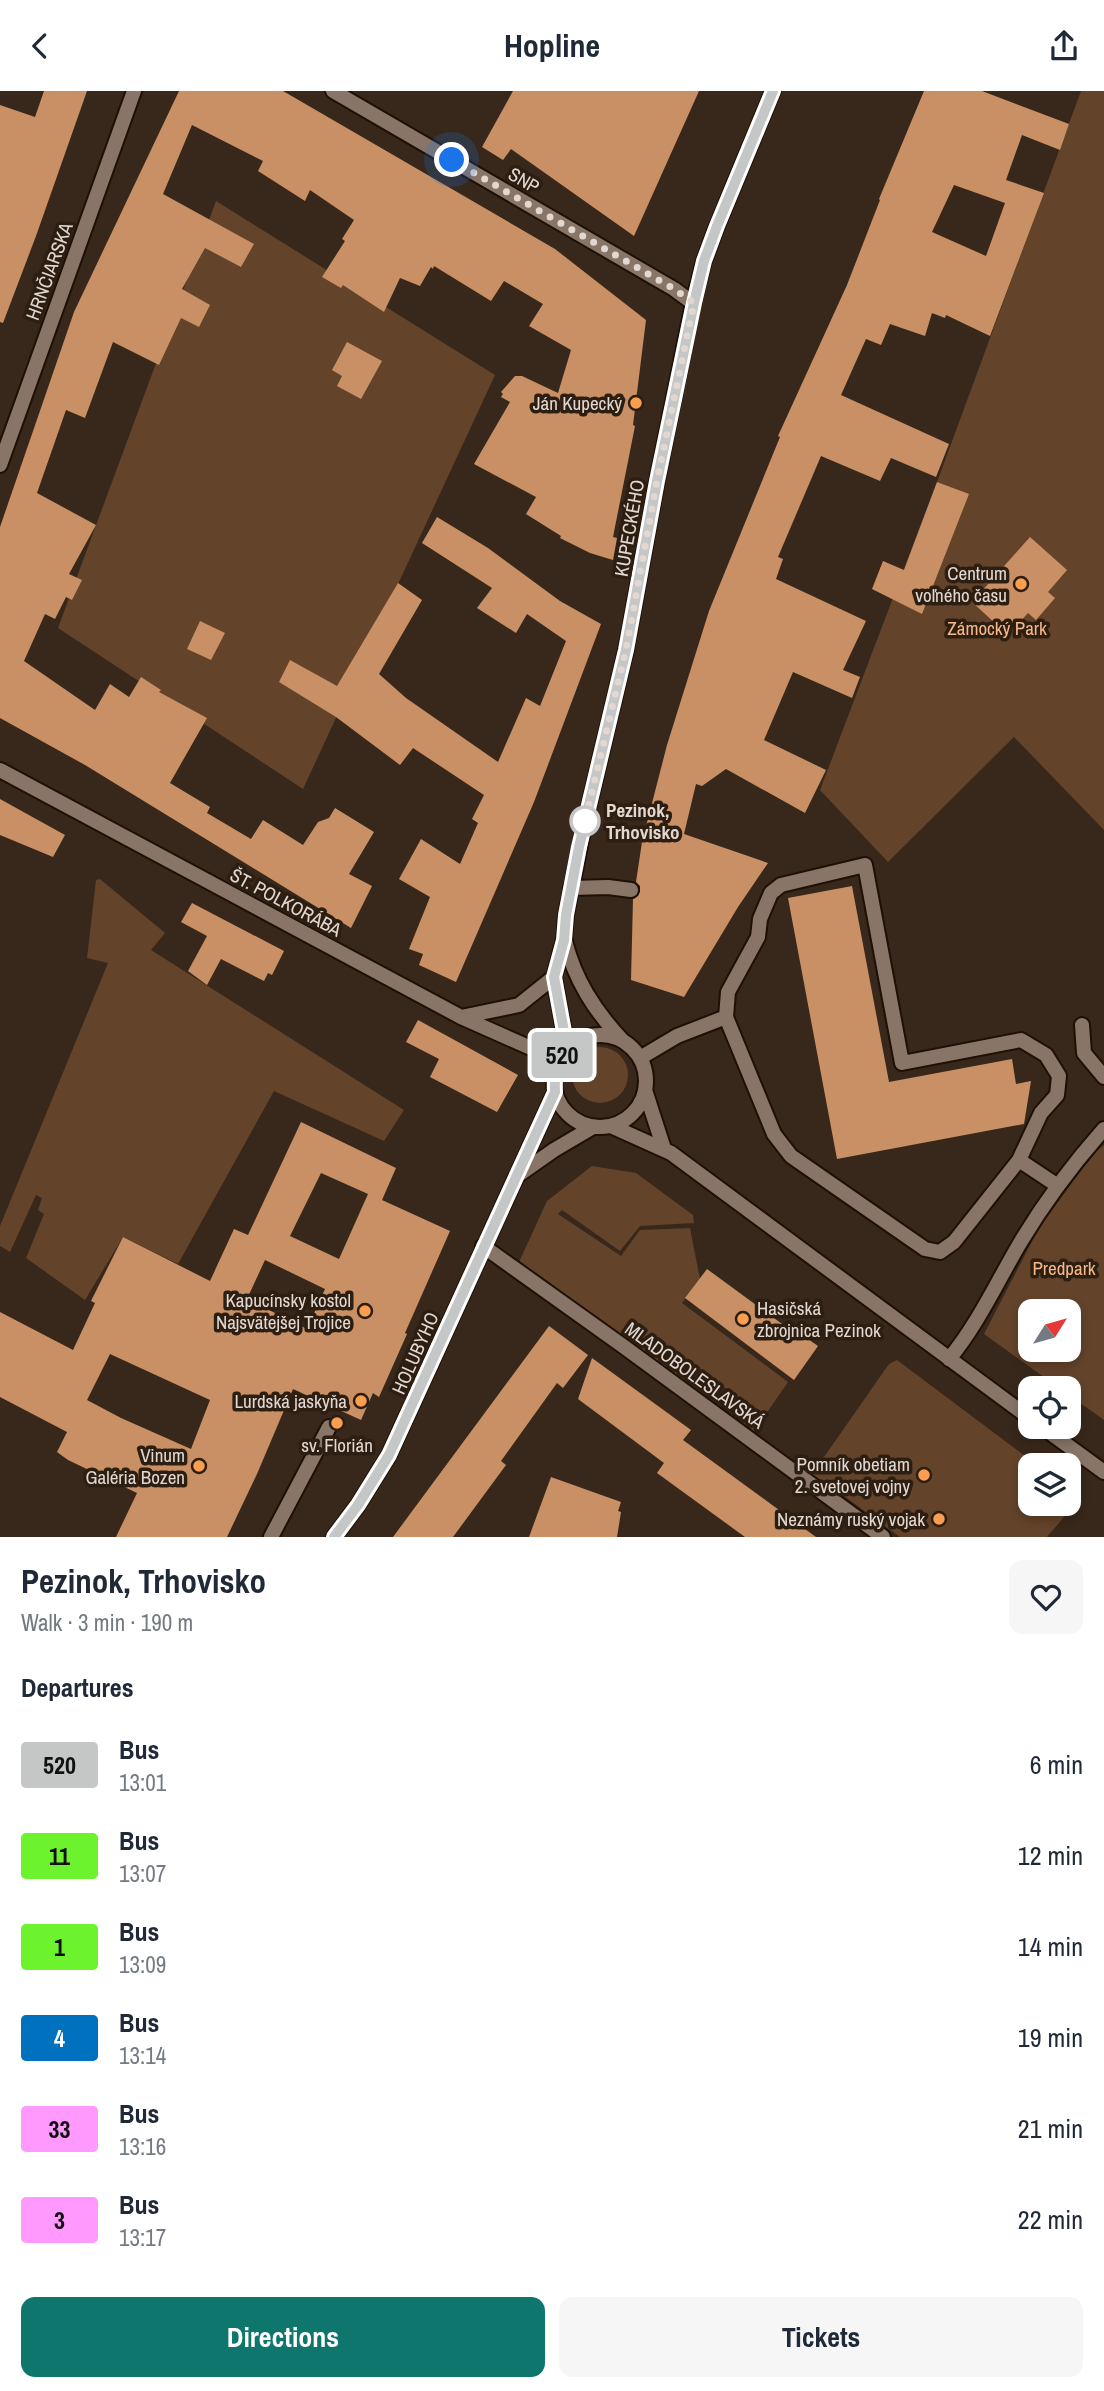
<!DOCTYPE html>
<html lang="en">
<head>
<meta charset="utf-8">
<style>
  :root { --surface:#fff; --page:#f6f6f7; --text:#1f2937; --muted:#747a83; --accent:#0f766e }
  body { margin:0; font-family:"Archivo Narrow",sans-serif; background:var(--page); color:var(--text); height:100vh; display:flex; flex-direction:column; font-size:26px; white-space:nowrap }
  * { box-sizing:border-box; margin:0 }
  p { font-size:23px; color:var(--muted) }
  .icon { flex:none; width:38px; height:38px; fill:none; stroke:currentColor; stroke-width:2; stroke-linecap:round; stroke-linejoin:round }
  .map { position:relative; height:1446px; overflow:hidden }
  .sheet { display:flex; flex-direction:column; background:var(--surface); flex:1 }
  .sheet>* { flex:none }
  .badge { padding:0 14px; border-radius:5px; font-size:24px; line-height:46px }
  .needle { width:46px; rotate:53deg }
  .buttons { position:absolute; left:1018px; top:1208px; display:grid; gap:14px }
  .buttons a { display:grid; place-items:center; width:63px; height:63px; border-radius:14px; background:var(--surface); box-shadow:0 4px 10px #0003; font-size:35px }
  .you { position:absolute; width:35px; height:35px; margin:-18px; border:5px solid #fff; border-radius:50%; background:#1a73e8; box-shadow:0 0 0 10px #1a73e833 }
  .map>.badge { position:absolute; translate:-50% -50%; box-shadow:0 0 0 4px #fff }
  h2 { padding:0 21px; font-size:26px; line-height:63px }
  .round { display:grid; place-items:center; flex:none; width:74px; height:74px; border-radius:14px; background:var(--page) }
  .headline { display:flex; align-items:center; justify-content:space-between; height:119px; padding:0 21px }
  h1 { font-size:33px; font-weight:700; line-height:52px }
  .action { display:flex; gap:14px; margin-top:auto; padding:14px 21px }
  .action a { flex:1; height:80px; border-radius:14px; background:var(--accent); color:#fff; font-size:28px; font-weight:700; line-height:80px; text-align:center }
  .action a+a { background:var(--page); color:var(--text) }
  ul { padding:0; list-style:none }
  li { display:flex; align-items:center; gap:21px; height:91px; padding:0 21px }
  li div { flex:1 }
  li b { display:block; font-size:26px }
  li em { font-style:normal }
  li .badge { min-width:77px; font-weight:700; text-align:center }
  header { display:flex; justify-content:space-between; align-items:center; height:91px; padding:0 21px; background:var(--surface); font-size:32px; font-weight:700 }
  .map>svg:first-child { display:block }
  .green { fill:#63432a; fill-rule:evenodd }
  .building { fill:#c99065; fill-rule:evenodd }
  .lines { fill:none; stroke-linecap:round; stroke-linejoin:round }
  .service-casing { stroke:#1e1005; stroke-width:18 }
  .minor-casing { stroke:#1e1005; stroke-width:18 }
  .service { stroke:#887567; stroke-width:14 }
  .minor { stroke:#887567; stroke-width:14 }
  .line-casing { stroke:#fff; stroke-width:16 }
  .line { stroke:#c5c6c6; stroke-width:10 }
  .walk { stroke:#e3d8d1; stroke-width:7; stroke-dasharray:0 12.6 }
  .poi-dot { fill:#fb9e50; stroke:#2d1e12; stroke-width:2.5 }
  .stop-dot { fill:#fff; stroke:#c5c6c6; stroke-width:3.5 }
  .labels { text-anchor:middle; stroke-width:7; stroke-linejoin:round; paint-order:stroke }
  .street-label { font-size:19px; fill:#e3d8d1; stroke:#2d1e12 }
  .poi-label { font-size:19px; fill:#e3d8d1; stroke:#2d1e12; text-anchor:end }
  .park-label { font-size:19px; fill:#f7b888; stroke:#2d1e12 }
  .stop-label { font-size:19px; font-weight:bold; fill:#e3d8d1; stroke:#2d1e12; text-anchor:start }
</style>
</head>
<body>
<header><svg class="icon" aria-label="back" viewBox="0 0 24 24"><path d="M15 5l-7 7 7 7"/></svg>Hopline<svg class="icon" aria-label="share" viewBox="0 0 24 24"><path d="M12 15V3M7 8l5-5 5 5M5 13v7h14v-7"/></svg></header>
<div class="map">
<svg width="1104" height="1446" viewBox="0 0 1104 1446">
  <rect width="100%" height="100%" fill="#38281b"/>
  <path class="green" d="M1081 0H1104V739L1014 646 888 771 820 699 937 391Z
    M216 110 495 284 303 698 58 537Z
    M100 788 165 842 151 859 404 1019 384 1050 274 1000 178 1173 123 1146 85 1209 26 1167 44 1123 38 1119 42 1107 36 1104 10 1161 0 1155V1135L108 872 87 867 96 789Z
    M572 984a28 28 0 1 1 56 0a28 28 0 1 1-56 0Z
    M1104 1054V1329L1069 1304V1297H1059L984 1243 1040 1135 1094 1062ZM1031 1220H1069V1258H1031Z
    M592 1075 636 1082 693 1124 694 1132 640 1135 620 1160 562 1119 558 1123 621 1165 640 1139 690 1137 700 1188 682 1212 788 1291 754 1340 740 1330 751 1315 713 1288 702 1303 519 1171 547 1110Z
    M897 1269 1037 1374H1031V1412H1069V1398L1075 1402V1413L1047 1446H900L829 1394 810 1386 889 1273Z"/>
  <path class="building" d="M44 0H87L36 145 3 232 0 231V14L35 26Z
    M179 0H283L555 158 646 229 633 334 635 335 613 446 617 447 613 469 590 462 560 447 561 445 526 423 536 406 474 373 510 311 501 306 503 303 501 301 515 285H522L558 302 571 259 529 235 543 213 504 190 491 210 434 175 433 178 431 176 420 195 400 187 384 221 343 194 341 197 322 186 345 150 342 148 354 129 310 99 305 110 258 80 263 70 192 34 163 103 254 153 241 176 205 157 182 198 210 214 199 236 181 227 159 274 113 251 85 327 66 319 37 402 96 434 69 483 82 489 72 509 66 506 55 528 45 523 24 570 95 619 110 593 129 606 141 586 161 599 159 601 207 627 170 692 210 716 207 722 251 748 263 729 303 754 318 731 329 727 335 717 374 741 349 783 372 795 351 837 85 674 0 627V436L74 221Z
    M513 0H699L634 145 511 58 503 69 482 56Z
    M924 0H982L1069 33 1060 59 1022 44 1006 89 1044 102 990 245 946 224 945 227 932 222 925 245 890 233 881 254 866 248 841 304 949 353 936 386 891 367 880 390 821 365 778 466 783 468 776 488 866 530 843 579 860 586 852 607 793 581 764 649 826 679 805 722 726 678 702 695 696 693 684 743 768 772 738 816 684 906 631 889 633 808 640 801V795L636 791 642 751 667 654 709 520 780 346 778 345 847 194 880 109 879 108ZM954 94 1005 112 986 165 932 141Z
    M347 251 382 270 361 308 337 295 342 285 332 279Z
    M937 391 969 403 922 523 872 498 883 470 904 479Z
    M437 426 488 457 560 510 601 533 534 711 456 891 419 874 423 863 409 858 430 806 399 788 421 748 460 773 478 732 472 728 484 704 413 657 400 674 336 626 279 591 290 569 337 595 398 492 422 509 379 583 406 607 498 671 526 607 540 615 566 550 527 523 516 542 477 517 492 497 422 452Z
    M1030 446 1067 479 1048 501 1055 507 1036 529 1028 522 1008 544 972 511Z
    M200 530 225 542 211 569 187 558Z
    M0 708 65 744 53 766 0 744Z
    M852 795 889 991 1012 968 1016 993 1031 990 1024 1033 837 1068 788 807Z
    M192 812 284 860 272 884 268 882 264 890 221 868 207 894 188 880 207 845 181 831Z
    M418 929 518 984 497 1021 430 986 439 968 406 951Z
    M301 1031 396 1077 382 1109 450 1140 405 1242 407 1243 379 1306 373 1302 361 1329 293 1298 257 1383 227 1446H116L137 1402 68 1369 57 1361 67 1341 0 1306V1221L73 1259 95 1212 91 1210 123 1146 210 1190 234 1138 248 1144ZM321 1082 368 1103 339 1168 290 1145ZM265 1169 325 1198 307 1238 247 1208ZM110 1263 210 1309 191 1358 121 1327 87 1309Z
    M707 1178 801 1247 805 1246 818 1255 794 1289 685 1207Z
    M549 1235 588 1264 563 1297 557 1292 501 1370 506 1374 453 1446H393Z
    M592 1267 691 1339 683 1349 816 1446H745L657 1382 664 1372 578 1308Z
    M551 1386 621 1411 618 1420 621 1421 617 1446H529Z"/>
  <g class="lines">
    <defs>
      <path id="service" d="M865 774 902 972 1021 949 1046 964 1059 985 1057 1004 1041 1022 1019 1069 954 1151 940 1161 925 1158 791 1065 774 1043 726 926 728 901 758 846 760 828 771 802 781 794Z
        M571 797 608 796 631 799
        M1082 934 1084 962 1104 986
        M640 967 677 945 726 926
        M1019 1069 1058 1095
        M949 1268C978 1233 997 1191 1020 1152 1044 1112 1073 1073 1104 1038"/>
      <path id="minor" d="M333 0 674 198 693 212
        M0 374 134 0
        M0 679 461 926 558 969
        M565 850C575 889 594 919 622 949
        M461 926 519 914 554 886
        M554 990a46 46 0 1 1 92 0a46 46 0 1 1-92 0Z
        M567 957 554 886 564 848 566 824 585 731 626 559 657 390 693 212 704 170 717 135 773 0
        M645 999 664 1058
        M611 1035 671 1062 1031 1328
        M517 1085 554 1059 593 1036
        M483 1155 623 1255 883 1446
        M1041 1335 1104 1381
        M271 1446 329 1336
        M334 1446 358 1414 389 1364 555 1001"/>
    </defs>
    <use href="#service" class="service-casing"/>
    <use href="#minor" class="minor-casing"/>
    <use href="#service" class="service"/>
    <use href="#minor" class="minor"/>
  </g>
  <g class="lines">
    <defs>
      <path id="line" d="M334 1446 358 1414 389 1364 555 1001C554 983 556 971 567 957L554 886 564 849 566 824 579 756 626 559 657 390 694 212 704 170 717 135 773 0"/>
    </defs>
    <use href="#line" class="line-casing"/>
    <use href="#line" class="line"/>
    <path class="walk" d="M452 69 674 198 694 212 657 390 626 559 585 730"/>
  </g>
  <g class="poi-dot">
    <circle cx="636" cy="312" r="7"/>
    <circle cx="1021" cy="493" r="7"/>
    <circle cx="365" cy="1220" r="7"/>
    <circle cx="743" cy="1228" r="7"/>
    <circle cx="361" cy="1310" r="7"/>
    <circle cx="337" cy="1332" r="7"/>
    <circle cx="199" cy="1375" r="7"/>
    <circle cx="924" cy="1384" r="7"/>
    <circle cx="939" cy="1428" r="7"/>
  </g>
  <circle class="stop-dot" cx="585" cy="730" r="14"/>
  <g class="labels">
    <g class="street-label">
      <text transform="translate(524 89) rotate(30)" y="7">SNP</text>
      <text transform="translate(49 180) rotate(-70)" y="7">HRNČIARSKA</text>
      <text transform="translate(629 437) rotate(-80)" y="7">KUPECKÉHO</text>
      <text transform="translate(286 811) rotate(28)" y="7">ŠT. POLKORÁBA</text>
      <text transform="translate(415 1262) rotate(-66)" y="7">HOLUBYHO</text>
      <text transform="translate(695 1284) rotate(36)" y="7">MLADOBOLESLAVSKÁ</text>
    </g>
    <g class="poi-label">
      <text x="622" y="319">Ján Kupecký</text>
      <text x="1007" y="489">Centrum<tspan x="1007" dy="22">voľného času</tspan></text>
      <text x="351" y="1216">Kapucínsky kostol<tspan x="351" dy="22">Najsvätejšej Trojice</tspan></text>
      <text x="757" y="1224" text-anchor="start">Hasičská<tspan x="757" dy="22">zbrojnica Pezinok</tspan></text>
      <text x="347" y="1317">Lurdská jaskyňa</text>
      <text x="337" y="1361" text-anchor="middle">sv. Florián</text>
      <text x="185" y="1371">Vinum<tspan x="185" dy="22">Galéria Bozen</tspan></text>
      <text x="910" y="1380">Pomník obetiam<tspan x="910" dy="22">2. svetovej vojny</tspan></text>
      <text x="925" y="1435">Neznámy ruský vojak</text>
    </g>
    <g class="park-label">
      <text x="997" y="544">Zámocký Park</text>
      <text x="1064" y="1184">Predpark</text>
    </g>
    <g class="stop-label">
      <text x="606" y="726">Pezinok,<tspan x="606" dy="22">Trhovisko</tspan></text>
    </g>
  </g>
</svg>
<div class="buttons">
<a><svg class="needle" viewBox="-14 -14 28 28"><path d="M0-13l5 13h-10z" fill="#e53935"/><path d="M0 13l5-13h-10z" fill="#747a83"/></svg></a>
<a><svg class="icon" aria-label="locate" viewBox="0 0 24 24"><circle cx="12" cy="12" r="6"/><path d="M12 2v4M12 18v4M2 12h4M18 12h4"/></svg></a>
<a><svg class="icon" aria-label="layers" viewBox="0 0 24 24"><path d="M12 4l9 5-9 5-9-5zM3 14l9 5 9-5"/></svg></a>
</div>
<div class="you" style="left:452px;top:69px"></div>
<b class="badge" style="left:562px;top:964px;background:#c5c6c6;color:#111">520</b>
</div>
<section class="sheet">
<div class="headline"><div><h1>Pezinok, Trhovisko</h1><p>Walk · 3 min · 190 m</p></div><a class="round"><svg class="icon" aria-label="heart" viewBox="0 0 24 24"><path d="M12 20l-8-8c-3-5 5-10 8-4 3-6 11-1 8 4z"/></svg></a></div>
<h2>Departures</h2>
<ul>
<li><span class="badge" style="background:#c5c6c6;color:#111">520</span><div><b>Bus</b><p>13:01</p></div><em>6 min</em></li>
<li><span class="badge" style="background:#6cf32d;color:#111">11</span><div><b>Bus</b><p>13:07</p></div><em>12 min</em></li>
<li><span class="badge" style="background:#6cf32d;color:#111">1</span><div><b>Bus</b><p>13:09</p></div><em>14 min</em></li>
<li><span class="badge" style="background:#0071bf;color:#fff">4</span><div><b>Bus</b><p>13:14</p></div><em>19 min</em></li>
<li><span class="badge" style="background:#ff99fd;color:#111">33</span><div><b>Bus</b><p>13:16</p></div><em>21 min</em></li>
<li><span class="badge" style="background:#ff99fd;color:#111">3</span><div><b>Bus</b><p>13:17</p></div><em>22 min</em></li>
</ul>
<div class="action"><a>Directions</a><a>Tickets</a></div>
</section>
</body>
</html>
